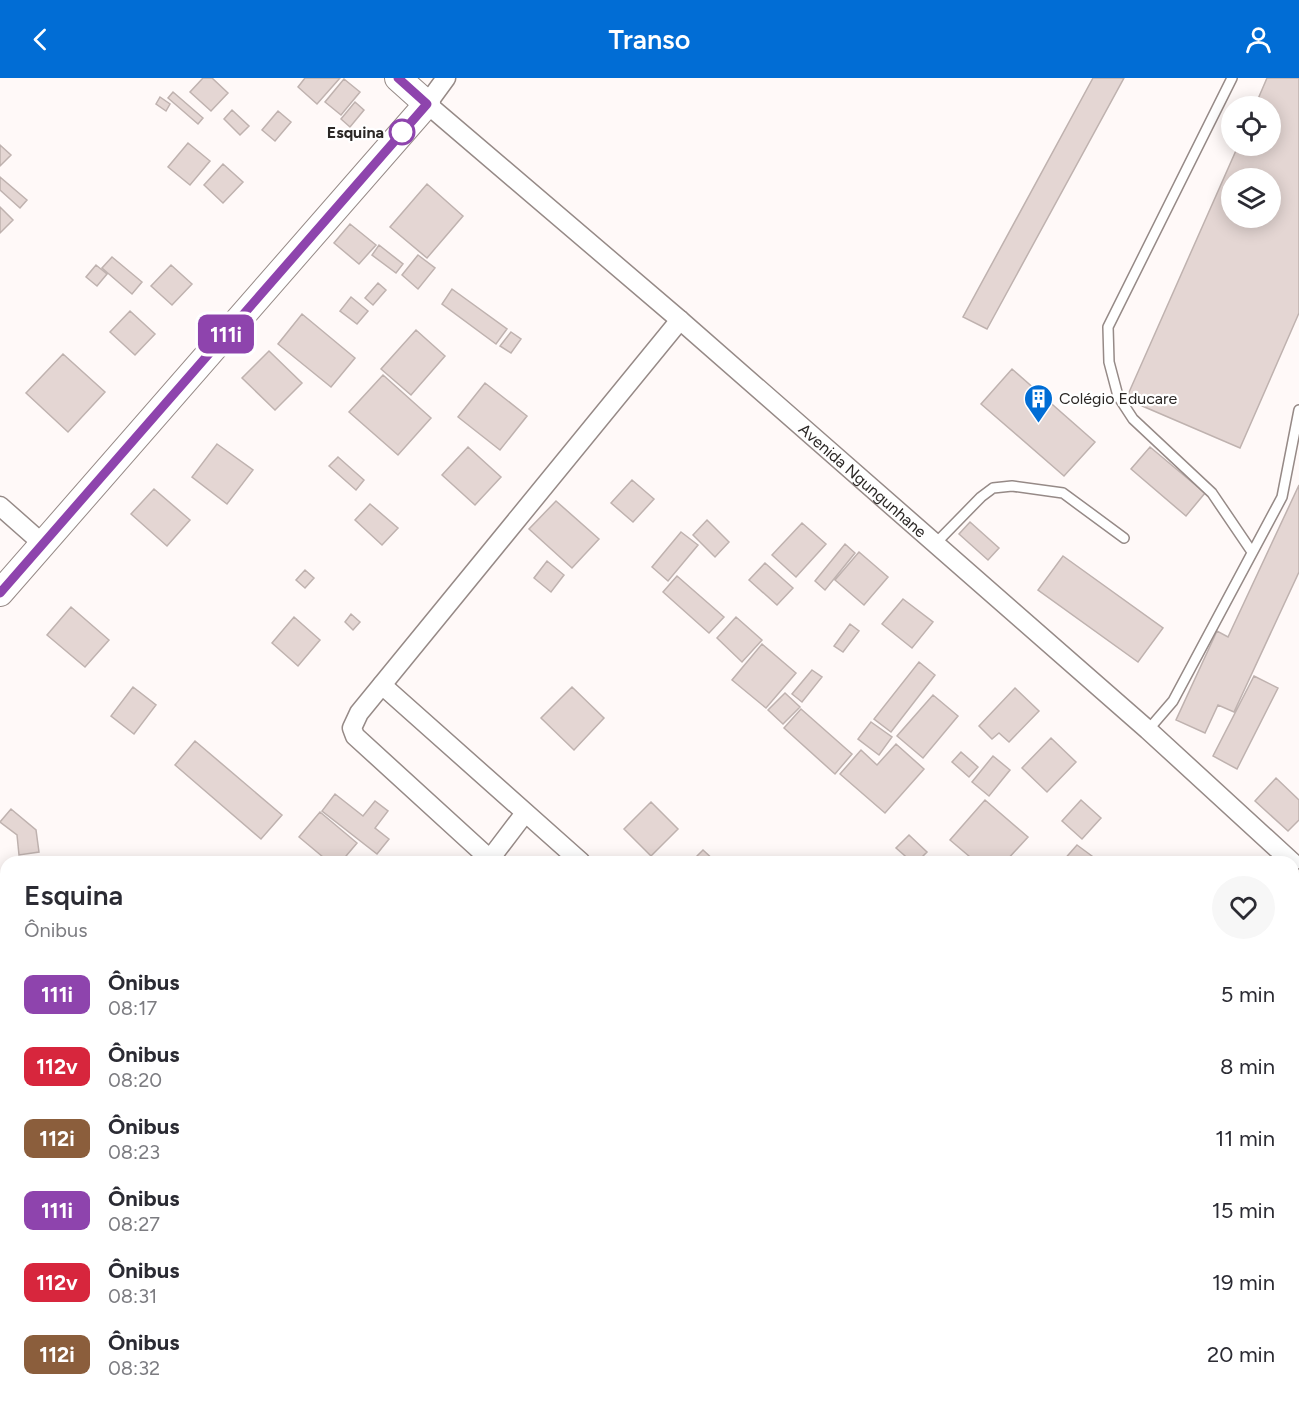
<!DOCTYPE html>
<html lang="pt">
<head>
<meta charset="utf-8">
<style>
  :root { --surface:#fff; --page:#f7f7f7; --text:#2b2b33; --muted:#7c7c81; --accent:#016dd5 }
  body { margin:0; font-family:Figtree,sans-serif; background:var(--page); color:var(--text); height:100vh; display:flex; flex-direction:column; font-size:22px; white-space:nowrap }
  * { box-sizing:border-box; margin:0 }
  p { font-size:20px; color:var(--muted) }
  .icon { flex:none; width:33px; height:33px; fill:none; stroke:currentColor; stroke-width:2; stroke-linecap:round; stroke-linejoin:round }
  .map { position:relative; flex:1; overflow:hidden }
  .details { position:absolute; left:0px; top:778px; width:1299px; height:548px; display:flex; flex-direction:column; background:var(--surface); border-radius:18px 18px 0 0; box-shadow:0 3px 15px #0003 }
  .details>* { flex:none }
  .badge { padding:0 12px; border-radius:9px; font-size:21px; line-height:39px }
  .tools { position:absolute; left:1221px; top:18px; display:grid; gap:12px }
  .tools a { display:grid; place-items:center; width:60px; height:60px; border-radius:50%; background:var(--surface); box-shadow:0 3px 15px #0003; font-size:30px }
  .map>.badge { position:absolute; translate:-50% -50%; box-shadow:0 0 0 3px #fff }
  .round { display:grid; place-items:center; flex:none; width:63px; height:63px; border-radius:32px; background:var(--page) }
  .head { display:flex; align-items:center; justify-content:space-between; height:102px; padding:0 24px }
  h1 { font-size:28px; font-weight:600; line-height:45px }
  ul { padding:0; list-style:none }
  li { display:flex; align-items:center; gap:18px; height:72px; padding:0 24px }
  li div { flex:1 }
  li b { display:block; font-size:22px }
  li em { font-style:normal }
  li .badge { min-width:66px; font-weight:700; text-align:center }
  header { display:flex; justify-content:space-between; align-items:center; height:78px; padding:0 24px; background:var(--accent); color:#fff; font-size:27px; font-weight:600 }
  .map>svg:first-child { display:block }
  .building { fill:#e4d6d3; stroke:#bfb2af; stroke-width:1.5; fill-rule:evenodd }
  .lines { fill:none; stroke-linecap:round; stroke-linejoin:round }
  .lane-casing { stroke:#968a87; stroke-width:12 }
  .street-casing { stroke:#968a87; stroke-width:21 }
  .secondary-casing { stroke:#968a87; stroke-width:28 }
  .lane { stroke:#fff; stroke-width:9 }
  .street { stroke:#fff; stroke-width:18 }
  .secondary { stroke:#fff; stroke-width:26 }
  .line-casing { stroke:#fff; stroke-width:14 }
  .line { stroke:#8e44ad; stroke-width:9 }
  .stop-dot { fill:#fff; stroke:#8e44ad; stroke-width:3 }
  .labels { text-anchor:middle; stroke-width:4.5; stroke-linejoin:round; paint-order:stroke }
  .stop-label { font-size:16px; font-weight:bold; fill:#2b2725; stroke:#fff; text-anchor:end }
  .poi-label { font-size:16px; fill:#2b2725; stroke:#fff; text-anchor:start }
  .street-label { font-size:16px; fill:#2b2725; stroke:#fff }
</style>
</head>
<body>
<header><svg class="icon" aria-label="back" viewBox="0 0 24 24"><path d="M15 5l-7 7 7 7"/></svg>Transo<svg class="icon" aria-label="person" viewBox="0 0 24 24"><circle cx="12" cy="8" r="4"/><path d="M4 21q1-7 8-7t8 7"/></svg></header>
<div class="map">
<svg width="1299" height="1325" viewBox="0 0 1299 1325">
  <rect width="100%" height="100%" fill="#fff9f8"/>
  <path class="building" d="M203 0H212L228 15 211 33 190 14Z
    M305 0H340L317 26 298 9Z
    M1093 0H1124L987 251 963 239Z
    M1267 0H1299V235L1240 370 1126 321 1238 68H1270V28H1255ZM1232 100H1270V140H1232Z
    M344 1 360 14 341 37 325 24Z
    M173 14 203 40 198 46 168 20Z
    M160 19 170 26 166 33 156 26Z
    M355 24 364 32 350 49 341 41Z
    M232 32 249 48 240 57 224 41Z
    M278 33 291 44 275 63 262 52Z
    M188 65 210 83 190 107 168 89Z
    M0 67 11 77 0 88Z
    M223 86 243 104 223 125 204 107Z
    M0 99 27 122 20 130 0 112Z
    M427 106 463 138 427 180 390 149Z
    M0 129 13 142 0 155Z
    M350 146 376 167 359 186 334 165Z
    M379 167 403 186 396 195 372 177Z
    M418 177 435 190 418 211 402 197Z
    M112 179 142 204 132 216 102 190Z
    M96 187 107 196 97 208 86 199Z
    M171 187 192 206 172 227 151 208Z
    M378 205 386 212 373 227 365 220Z
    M452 211 507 251 496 266 442 226Z
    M351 219 368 233 357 246 340 233Z
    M130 233 155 256 135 277 110 254Z
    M302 236 355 280 331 309 278 266Z
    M416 252 445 278 411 317 381 291Z
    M511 254 521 261 511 275 500 268Z
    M269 273 302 305 275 332 242 300Z
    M63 276 105 314 68 354 26 315Z
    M1012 291 1095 364 1064 398 981 326Z
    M383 297 431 340 398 377 349 334Z
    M485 305 527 338 500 372 458 339Z
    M217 366 253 392 227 426 192 399Z
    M468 369 501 399 475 427 442 397Z
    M1150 369 1205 415 1186 438 1131 391Z
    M338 379 364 402 356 412 329 388Z
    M632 402 654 421 633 444 611 425Z
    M1299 407V494L1234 634 1218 627 1205 655 1176 642 1217 553 1228 559Z
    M154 411 190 442 167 468 131 436Z
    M556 423 599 461 572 490 529 451Z
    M370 426 398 450 382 467 355 442Z
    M707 442 729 464 715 479 693 457Z
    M970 444 999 470 988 482 959 456Z
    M802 445 826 466 796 499 772 477Z
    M681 454 698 467 668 503 652 489Z
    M845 466 855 475 825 512 815 503Z
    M859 474 888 499 864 527 835 502Z
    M1063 478 1163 550 1138 584 1038 512Z
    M547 483 564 497 551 514 534 500Z
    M765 485 793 510 777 527 749 502Z
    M305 492 314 500 305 510 296 502Z
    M677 498 724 539 709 555 663 514Z
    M903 521 933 544 912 570 882 546Z
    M71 529 109 562 85 589 47 557Z
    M351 536 360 544 353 552 345 544Z
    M294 539 320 562 298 588 272 565Z
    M736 539 762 562 742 584 717 560Z
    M850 546 859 553 843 574 834 568Z
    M762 566 796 595 766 630 732 602Z
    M919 584 935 597 891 654 874 641Z
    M812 592 822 599 802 624 792 616Z
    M1254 598 1278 610 1237 691 1213 678Z
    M133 609 156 627 134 656 111 638Z
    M572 609 604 640 574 672 541 640Z
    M1015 610 1039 633 1009 664 999 655 992 661 979 648Z
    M785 615 800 629 783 646 768 632Z
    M933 617 958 638 923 680 897 658Z
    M801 631 852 676 835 696 784 650Z
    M871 644 892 659 879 677 858 661Z
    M1051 660 1076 684 1047 714 1022 690Z
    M195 663 282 737 261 761 175 687Z
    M896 666 924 691 885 735 840 696 861 672 877 687Z
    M961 674 978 689 969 699 952 684Z
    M993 678 1010 692 989 718 972 704Z
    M1276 700 1299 722V742L1288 753 1255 723Z
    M335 716 363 738 375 723 388 733 375 750 389 761 377 776 322 733Z
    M985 722 1028 759 1005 784H976L950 762Z
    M1081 722 1101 740 1082 761 1062 743Z
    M651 724 678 751 651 778 624 751Z
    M11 731 36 752 39 774 19 777 17 757 0 744Z
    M320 734 357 765 341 784H329L299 759Z
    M909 757 927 774 917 784H912L896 770Z
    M1077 767 1100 784H1062Z
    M703 772 716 784H691Z
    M6 812V843L0 850V819Z
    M1296 1008 1299 1010V1051L1293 1048V1014Z
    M1297 1226H1299V1282H1293Z
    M463 1320H511L507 1325H465L461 1322Z
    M537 1320H593L599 1325H532Z
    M781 1320H796L801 1325H777Z
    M894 1320H935L931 1325H890Z
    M945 1320H977L982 1325H949Z
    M1016 1320H1074L1073 1325H1032Z
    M1209 1320H1235L1234 1325H1209Z"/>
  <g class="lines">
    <defs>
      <path id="lane" d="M1232 0 1108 249 1109 284 1118 318 1133 341 1212 415 1252 474
        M935 466 981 419 993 410 1012 408 1063 415 1124 460
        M1148 652 1173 623 1282 419 1299 332"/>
      <g id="street">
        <path id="s1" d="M446 0 427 26 680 242 1148 652 1292 784"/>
        <path d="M0 428 43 466"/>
        <path d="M382 607 581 784"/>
        <path d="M490 781 525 735"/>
        <path d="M493 784 355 658 352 650 359 635 680 242"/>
        <path d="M1293 939 1299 928"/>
        <path d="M0 975 6 980"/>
        <path d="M384 1320 389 1325"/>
        <path d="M145 1325 149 1320"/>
        <path d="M708 1325 712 1320"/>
        <path d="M1171 1325 1172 1320"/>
      </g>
      <path id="secondary" d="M0 515 427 26 398 0"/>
    </defs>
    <use href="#lane" class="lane-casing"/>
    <use href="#street" class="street-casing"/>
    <use href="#secondary" class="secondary-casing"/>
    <use href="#lane" class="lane"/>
    <use href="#street" class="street"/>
    <use href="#secondary" class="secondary"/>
  </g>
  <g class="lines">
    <defs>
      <path id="line" d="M0 515 427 26 398 0"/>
    </defs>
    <use href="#line" class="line-casing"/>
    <use href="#line" class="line"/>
  </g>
  <defs>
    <symbol id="building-pin" viewBox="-11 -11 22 30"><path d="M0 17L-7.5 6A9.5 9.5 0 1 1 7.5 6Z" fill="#016dd5" stroke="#fff"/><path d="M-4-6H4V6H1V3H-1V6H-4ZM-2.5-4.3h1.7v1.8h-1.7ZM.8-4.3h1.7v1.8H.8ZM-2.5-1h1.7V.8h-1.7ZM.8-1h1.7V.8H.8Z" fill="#fff"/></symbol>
  </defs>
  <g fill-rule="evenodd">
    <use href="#building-pin" x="1022" y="304" width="33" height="45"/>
  </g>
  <circle class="stop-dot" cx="402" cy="54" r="12"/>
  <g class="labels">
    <g class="stop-label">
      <text x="384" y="60">Esquina</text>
    </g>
    <g class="poi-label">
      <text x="1059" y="326">Colégio Educare</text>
    </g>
    <g class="street-label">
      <text dy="6" stroke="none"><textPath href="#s1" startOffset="608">Avenida Ngungunhane</textPath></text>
    </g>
  </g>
</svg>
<div class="tools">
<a><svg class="icon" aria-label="locate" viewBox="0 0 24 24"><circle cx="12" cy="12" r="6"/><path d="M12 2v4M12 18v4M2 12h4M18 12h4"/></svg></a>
<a><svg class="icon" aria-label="layers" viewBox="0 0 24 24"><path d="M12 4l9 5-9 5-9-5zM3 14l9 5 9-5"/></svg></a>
</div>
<b class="badge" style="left:226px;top:256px;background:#8e44ad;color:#fff">111i</b>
<section class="details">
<div class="head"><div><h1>Esquina</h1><p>Ônibus</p></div><a class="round"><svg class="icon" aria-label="heart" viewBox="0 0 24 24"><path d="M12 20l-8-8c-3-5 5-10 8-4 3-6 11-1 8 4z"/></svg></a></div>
<ul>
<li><span class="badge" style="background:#8e44ad;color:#fff">111i</span><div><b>Ônibus</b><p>08:17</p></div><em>5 min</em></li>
<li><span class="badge" style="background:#d7263d;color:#fff">112v</span><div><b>Ônibus</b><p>08:20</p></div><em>8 min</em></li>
<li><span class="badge" style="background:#8b5e3c;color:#fff">112i</span><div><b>Ônibus</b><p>08:23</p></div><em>11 min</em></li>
<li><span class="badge" style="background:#8e44ad;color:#fff">111i</span><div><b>Ônibus</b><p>08:27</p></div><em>15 min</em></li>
<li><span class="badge" style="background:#d7263d;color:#fff">112v</span><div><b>Ônibus</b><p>08:31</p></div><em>19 min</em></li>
<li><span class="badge" style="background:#8b5e3c;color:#fff">112i</span><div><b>Ônibus</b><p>08:32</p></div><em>20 min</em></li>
</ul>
</section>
</div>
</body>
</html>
